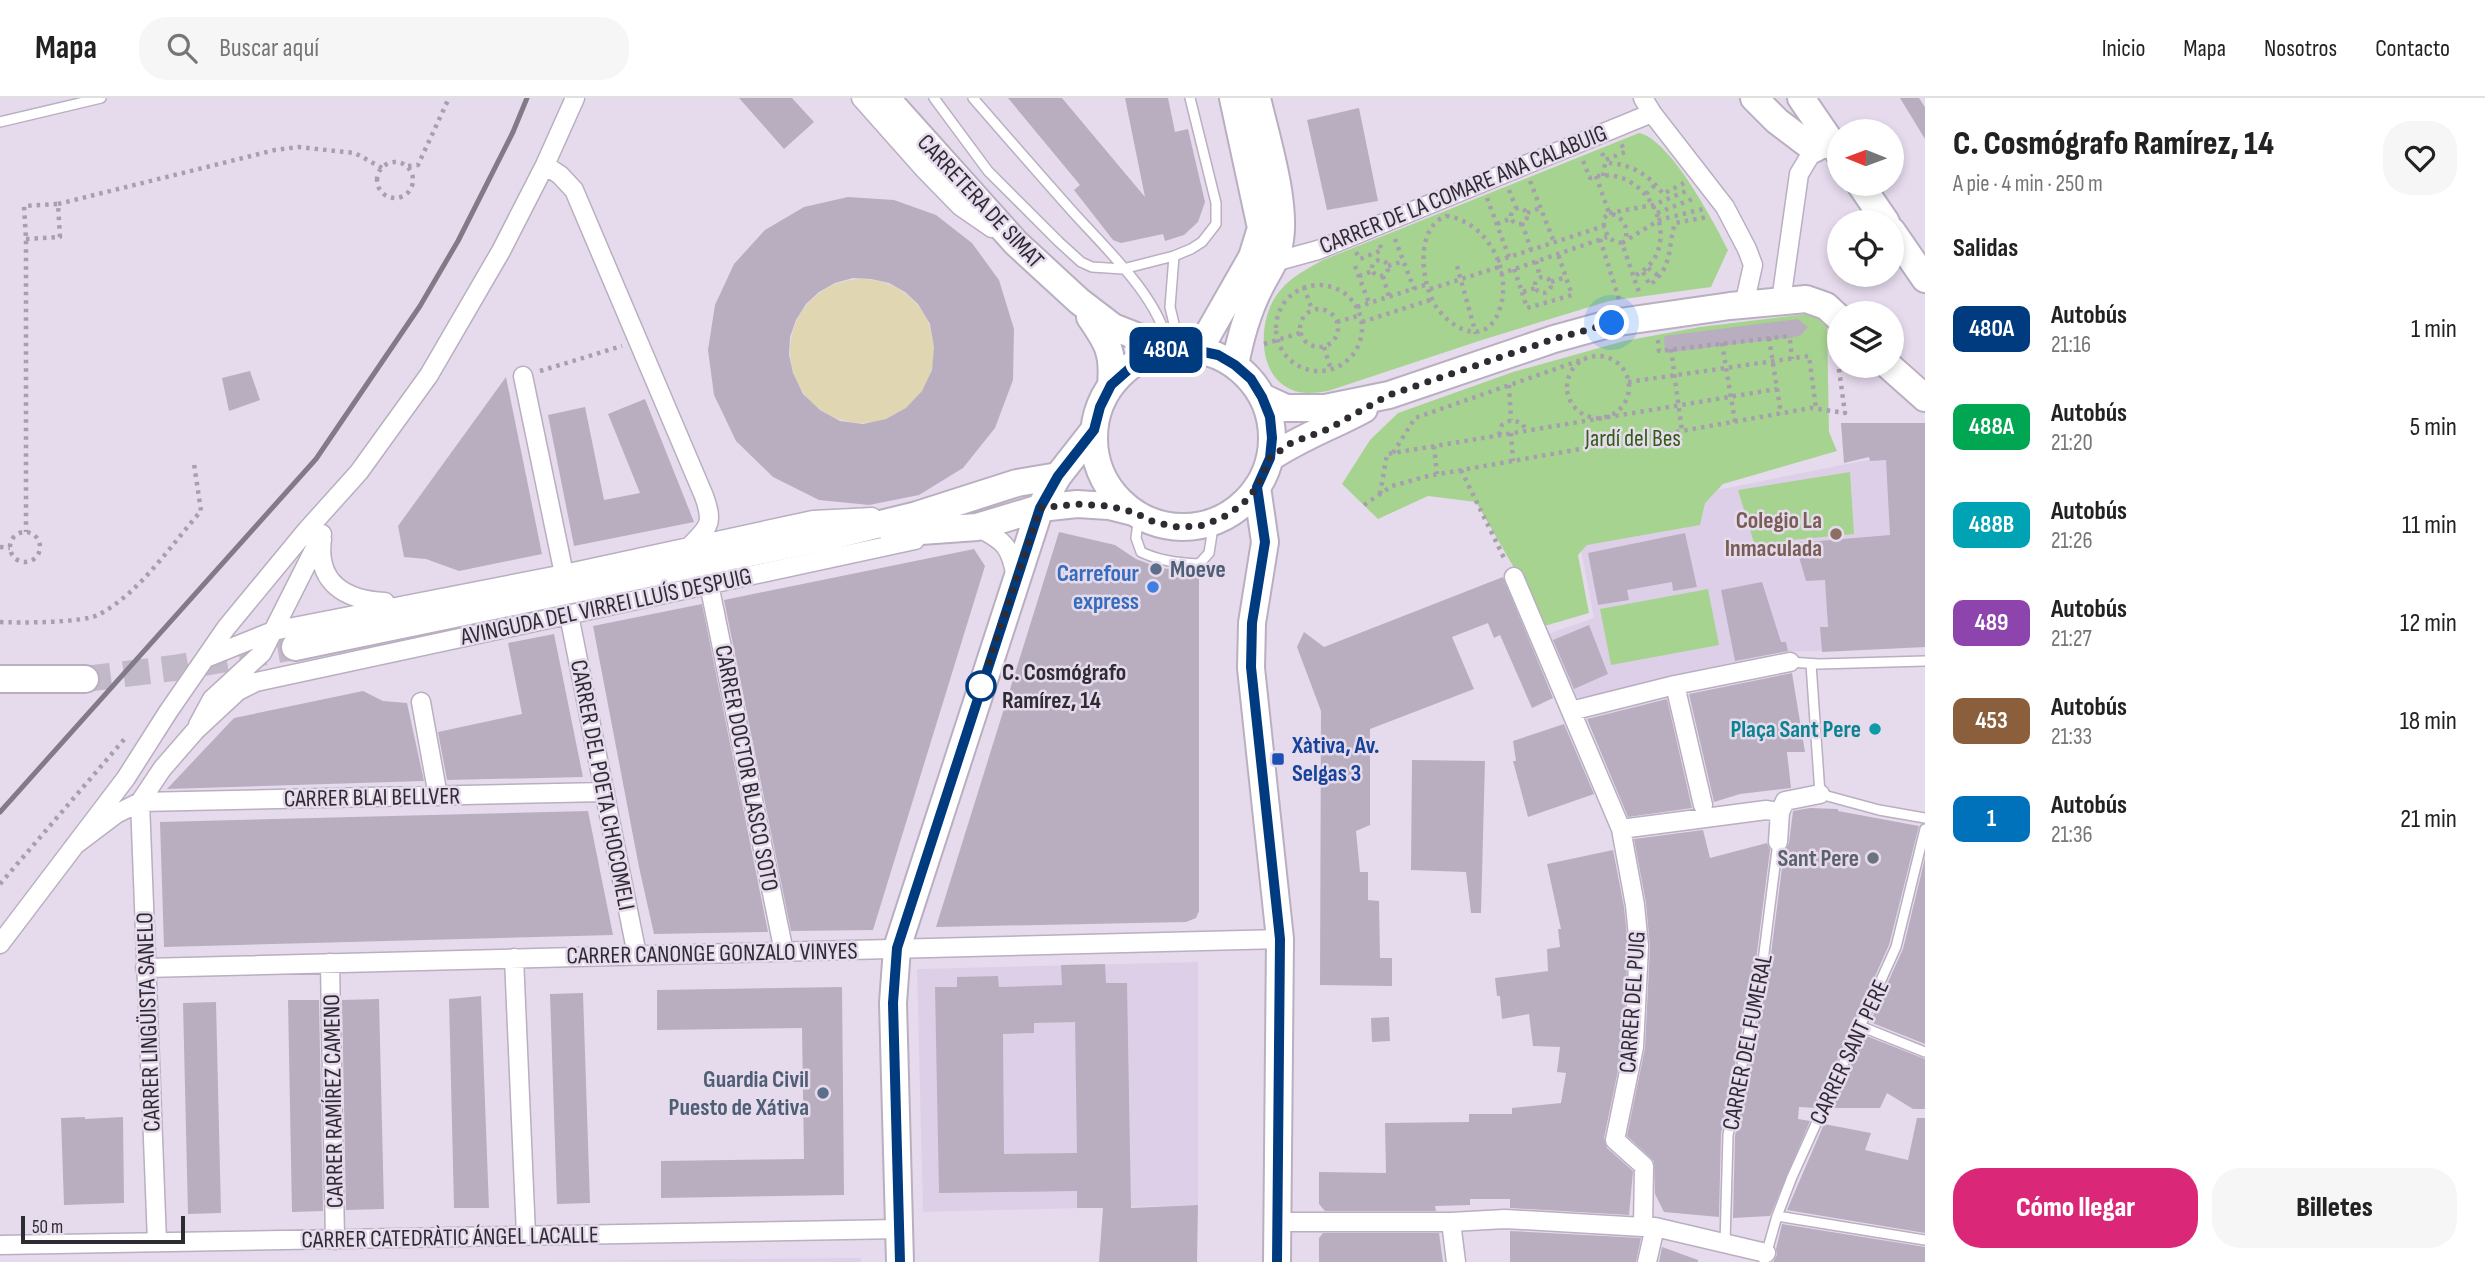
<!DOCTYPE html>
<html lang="es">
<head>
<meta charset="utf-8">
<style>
  :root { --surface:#fff; --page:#f6f6f6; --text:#222; --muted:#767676; --line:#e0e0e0; --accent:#db2777 }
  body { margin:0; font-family:"Sofia Sans Condensed",sans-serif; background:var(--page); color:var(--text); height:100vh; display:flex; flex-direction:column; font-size:26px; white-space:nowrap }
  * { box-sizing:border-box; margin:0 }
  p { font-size:23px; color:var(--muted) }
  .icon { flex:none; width:38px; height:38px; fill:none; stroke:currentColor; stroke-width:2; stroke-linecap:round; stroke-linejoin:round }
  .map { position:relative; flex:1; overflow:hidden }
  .sheet { display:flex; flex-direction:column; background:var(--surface); width:560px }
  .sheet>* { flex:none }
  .badge { padding:0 14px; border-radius:10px; font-size:24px; line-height:46px }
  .needle { width:46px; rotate:271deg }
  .fabs { position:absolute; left:1827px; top:21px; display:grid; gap:14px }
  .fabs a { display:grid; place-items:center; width:77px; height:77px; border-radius:50%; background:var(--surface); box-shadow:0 4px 10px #0003; font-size:35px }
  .scale { position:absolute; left:21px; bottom:18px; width:164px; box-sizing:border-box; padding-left:7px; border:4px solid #2f2b32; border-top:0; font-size:19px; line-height:24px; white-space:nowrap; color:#2f2b32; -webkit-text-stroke:5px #e6dbed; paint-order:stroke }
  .you { position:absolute; width:35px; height:35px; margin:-18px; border:5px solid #fff; border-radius:50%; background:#1a73e8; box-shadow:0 0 0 10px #1a73e833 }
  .map>.badge { position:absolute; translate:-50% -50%; box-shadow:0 0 0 4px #fff }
  h2 { padding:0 28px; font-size:26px; line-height:63px }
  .round { display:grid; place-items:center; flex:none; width:74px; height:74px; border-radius:28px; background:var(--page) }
  .headline { display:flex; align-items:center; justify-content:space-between; height:119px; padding:0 28px }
  h1 { font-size:33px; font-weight:800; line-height:52px }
  .button { display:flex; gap:14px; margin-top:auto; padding:14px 28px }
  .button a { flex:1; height:80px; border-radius:28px; background:var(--accent); color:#fff; font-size:28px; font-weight:800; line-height:80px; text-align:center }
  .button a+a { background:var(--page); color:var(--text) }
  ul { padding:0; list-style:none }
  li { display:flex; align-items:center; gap:21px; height:98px; padding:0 28px }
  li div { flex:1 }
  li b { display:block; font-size:26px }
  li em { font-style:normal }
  li .badge { min-width:77px; font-weight:700; text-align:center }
  header { display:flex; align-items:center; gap:42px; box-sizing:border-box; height:98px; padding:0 35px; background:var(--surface); border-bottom:2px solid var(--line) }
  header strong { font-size:33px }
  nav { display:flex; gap:38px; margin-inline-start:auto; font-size:24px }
  .search { width:490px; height:63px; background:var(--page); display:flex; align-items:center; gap:18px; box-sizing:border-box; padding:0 24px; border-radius:28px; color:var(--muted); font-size:26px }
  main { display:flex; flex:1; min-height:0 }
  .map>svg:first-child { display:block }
  .built { fill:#decfe8 }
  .green { fill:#a6d490 }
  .sand { fill:#e0d6b1 }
  .building { fill:#b9aec0; fill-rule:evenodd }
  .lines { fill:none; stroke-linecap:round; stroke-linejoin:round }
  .secondary-tunnel { stroke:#c1b8c8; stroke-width:26; stroke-dasharray:26 13; stroke-linecap:butt }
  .lane-casing { stroke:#b9afc0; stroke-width:12 }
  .street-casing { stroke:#b9afc0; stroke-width:21 }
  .secondary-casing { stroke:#b9afc0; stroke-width:30 }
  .path { stroke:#a89fae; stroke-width:4.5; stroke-dasharray:3.5 5; stroke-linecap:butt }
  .lane { stroke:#fff; stroke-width:9 }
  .street { stroke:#fff; stroke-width:18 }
  .secondary { stroke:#fff; stroke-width:26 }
  .rail { stroke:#827b87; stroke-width:5 }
  .line-casing { stroke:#fff; stroke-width:16 }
  .line { stroke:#003b80; stroke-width:10 }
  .walk { stroke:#2f2b32; stroke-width:7; stroke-dasharray:0 12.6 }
  .education-dot { fill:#8d6e63; stroke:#e6dbed; stroke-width:2.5 }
  .service-dot { fill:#5c6f8a; stroke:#e6dbed; stroke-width:2.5 }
  .shop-dot { fill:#3f7fe0; stroke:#e6dbed; stroke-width:2.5 }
  .stop-dot { fill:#fff; stroke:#003b80; stroke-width:3.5 }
  .culture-dot { fill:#0f9aa8; stroke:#e6dbed; stroke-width:2.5 }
  .transit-dot { fill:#1a4fb4; stroke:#e6dbed; stroke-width:2.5 }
  .worship-dot { fill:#6b7280; stroke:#e6dbed; stroke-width:2.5 }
  .labels { text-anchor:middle; stroke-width:5; stroke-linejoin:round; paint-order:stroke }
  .street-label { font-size:24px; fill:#2f2b32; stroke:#e6dbed }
  .park-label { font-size:24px; fill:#315c14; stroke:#e6dbed }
  .education-label { font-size:24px; font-weight:bold; fill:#785e54; stroke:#e6dbed; text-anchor:end }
  .service-label { font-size:24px; font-weight:bold; fill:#4e5e75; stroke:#e6dbed; text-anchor:start }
  .shop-label { font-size:24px; font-weight:bold; fill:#366cbe; stroke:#e6dbed; text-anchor:end }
  .stop-label { font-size:24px; font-weight:bold; fill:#2f2b32; stroke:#e6dbed; text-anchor:start }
  .culture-label { font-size:24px; font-weight:bold; fill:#0d838f; stroke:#e6dbed; text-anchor:end }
  .transit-label { font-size:24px; font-weight:bold; fill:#164399; stroke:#e6dbed; text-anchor:start }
  .worship-label { font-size:24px; font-weight:bold; fill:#5b616d; stroke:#e6dbed; text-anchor:end }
</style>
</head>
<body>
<header>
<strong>Mapa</strong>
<div class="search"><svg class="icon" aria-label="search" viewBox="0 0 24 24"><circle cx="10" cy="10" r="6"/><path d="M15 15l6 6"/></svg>Buscar aquí</div>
<nav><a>Inicio</a><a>Mapa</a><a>Nosotros</a><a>Contacto</a></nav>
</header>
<main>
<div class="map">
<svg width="1925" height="1164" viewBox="0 0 1925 1164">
  <rect width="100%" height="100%" fill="#e6dbed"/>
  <path class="built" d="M1892 357 1925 549 1783 554 1580 600 1573 597 1545 537 1594 520 1579 442 1692 397Z
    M1198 864V1107L923 1114 917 871Z
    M861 1160V1164L549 1163Z"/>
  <path class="green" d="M1639 35C1670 41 1714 124 1728 152L1711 189 1609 203 1482 242 1328 293C1314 295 1303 297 1290 291 1256 276 1258 219 1279 194 1290 179 1307 171 1323 162Z
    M1816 215 1827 223 1829 334 1837 353 1723 386 1705 405 1700 427 1587 447 1578 457 1589 515 1541 529 1517 475 1476 404 1428 398 1378 421 1342 386 1370 342 1398 315 1513 274 1624 243 1700 229Z
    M1850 374 1854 436 1792 442V447L1758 458 1738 392Z
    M1708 491 1719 547 1611 567 1600 511Z"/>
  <path class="sand" d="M790 253a72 72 0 1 1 144 0a72 72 0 1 1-144 0Z"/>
  <path class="building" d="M739 0H792L814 24 784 51Z
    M1008 0H1062L1145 99 1125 0H1168L1175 34 1188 31 1205 104 1198 124 1184 137 1165 143 1163 136 1121 145 1113 142 1074 92 1080 87Z
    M1900 0H1919L1925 9V41Z
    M1359 10 1378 103 1327 112 1307 22Z
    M848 99 894 102 936 117 972 145 999 182 1014 231 1013 282 995 330 963 370 919 397 869 407 819 402 773 379 736 343 714 297 708 252 715 207 734 166 765 132 804 109ZM853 180 871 181 889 185 905 194 918 206 930 226 934 249 932 272 922 293 906 310 886 321 863 326 840 323 820 312 803 296 793 275 789 257 790 239 796 222 806 206 819 194 835 185Z
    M1798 221 1808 229 1800 238 1665 255 1664 238Z
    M250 273 260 302 229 313 222 280Z
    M506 279 542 456 459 473 426 461 404 459 398 428Z
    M645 301 694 424 574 448 548 317 585 309 604 402 640 395 608 316Z
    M1841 325H1925V549L1822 554 1820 529H1828L1825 482 1806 483 1795 445 1890 437 1886 362 1870 363 1869 359 1844 365Z
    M1059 434 1115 447 1136 461 1160 470 1199 474V813L1196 820 1186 824 936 829Z
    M1685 435 1697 489 1673 493 1672 484 1627 492 1629 502 1598 507 1588 455Z
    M974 451 985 468 873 832 791 833 724 502Z
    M1503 479 1553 600 1532 610 1500 537 1494 540 1488 525 1452 539 1474 591 1370 631V727L1356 733 1360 774H1368V802L1379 803 1380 860H1392V888L1320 887 1321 613 1297 549 1304 534 1324 549Z
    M1762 484 1781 544H1786L1788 553 1735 563 1721 492Z
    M702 506 768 834 654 836 639 769 593 528Z
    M1589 527 1608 576 1574 591 1553 542Z
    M554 536 583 679 447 682 438 634 522 616 508 545Z
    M1792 575 1805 654H1787L1791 690 1740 696 1714 704 1689 596Z
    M363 593 383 603 407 605 424 683 167 691 234 620Z
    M1667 601 1692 710 1628 719 1587 621Z
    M1564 626 1594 696 1528 719 1513 663H1516L1513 643Z
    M1412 662 1485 663 1481 815H1471L1466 774 1411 772Z
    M1810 710 1838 711V713L1919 728 1889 847 1816 1010 1799 1009 1798 1021 1810 1023 1770 1118 1733 1120 1735 1038 1770 864 1784 754 1789 745 1793 713Z
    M588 713 613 837 164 849 160 724Z
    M1703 732 1710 760 1767 745 1770 752 1756 862 1721 1036 1719 1119 1664 1114 1655 1096 1654 1063 1627 1038 1645 950 1650 849 1646 805 1634 741Z
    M1613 752 1624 809 1628 848 1623 948 1604 1040 1607 1050 1633 1073 1629 1117 1510 1110V1101H1470V1107L1435 1108 1436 1113H1325L1319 1106V1074L1386 1075 1385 1025 1469 1024V1016H1512V1010L1561 1005 1566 975 1557 974 1560 949 1533 948 1529 916 1502 921 1500 898H1497L1495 880 1548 873 1547 851 1560 849 1558 831H1561L1547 766Z
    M1925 760V946L1870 924 1903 851Z
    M1105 866 1106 885H1127L1131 1110 1198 1107 1197 1164H1099L1103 1110H1077V1093L939 1095 935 889H957V879L998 878 999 889 1062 887 1061 867ZM1075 924 1077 1055 1004 1056 1003 936 1034 935V925Z
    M842 889 844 1097 661 1100V1063L804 1061 802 930 657 932V892Z
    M583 895 590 1105 557 1106 550 896Z
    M481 898 489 1110H454L449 901Z
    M379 901 384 1111 346 1112 342 902Z
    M288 902H319L323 1113 292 1114Z
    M216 904 221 1115 188 1116 183 905Z
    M1389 919 1390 943 1372 944 1371 920Z
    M1864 937 1925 961V1011H1913L1887 995 1880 1010H1831Z
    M85 1019V1021L123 1019 124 1105 64 1107 61 1020Z
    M1917 1020H1925V1135L1787 1112 1824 1026 1871 1035 1865 1052 1908 1062Z
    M1782 1126 1925 1149V1164H1773L1777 1157 1776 1151Z
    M1510 1133 1641 1140 1636 1164H1510Z
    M1323 1135H1439L1443 1164H1319V1140Z
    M1662 1149 1698 1162V1164H1659Z"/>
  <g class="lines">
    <path class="secondary-tunnel" d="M85 581 174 570 295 549"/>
    <defs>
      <path id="lane" d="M934 0 988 73 1059 144 1081 164 1092 169 1123 171 1174 158 1191 151 1202 144 1216 126V105L1190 0
        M973 0C1006 38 1039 76 1072 113 1105 150 1158 198 1168 247
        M0 24 101 0
        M1174 158 1170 209 1180 251
        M1139 417 1136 440 1141 454C1160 463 1178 465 1199 466L1209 455 1214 423
        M1790 564 1819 566 1925 563
        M1811 566 1820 696 1879 712 1925 720
        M1860 928 1925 954
        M1777 1118 1925 1142
        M1725 1145 1728 1037 1763 863 1778 744
        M1764 1164 1777 1118 1792 1079 1896 849 1925 731"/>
      <path id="street" d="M861 0 924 71 960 108 992 130
        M1643 0 1652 15 1725 109 1747 151 1753 167 1744 207
        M545 67 560 77 574 92 704 398C714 426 709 429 689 449
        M1274 164 1318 152 1652 15
        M1781 203 1799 76 1814 51
        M523 278 564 476
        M973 430 977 429C1005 443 1011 449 1016 480
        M322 441C316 485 345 502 385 504
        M1514 479 1621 731 1635 807 1639 848 1634 949 1615 1042 1644 1068 1643 1129
        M709 486 784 854
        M569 517 637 857
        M206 560 273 533 564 476 813 422 872 419
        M1675 587 1703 707
        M421 604 438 698
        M1571 613 1675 587 1790 564
        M198 627 212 601 262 555 322 436
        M1621 731 1766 712 1780 714
        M1778 744 1780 714 1785 703 1820 696
        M75 747 116 716 140 704 162 671 195 633 238 593 256 584 915 442
        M0 846 126 680 168 614 226 530 306 433 359 374 429 277 501 153 545 67 575 0
        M514 860 526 1137
        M330 865 335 1142
        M145 870 1280 841
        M1278 1124H1451L1505 1121 1643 1129H1655L1766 1155
        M1451 1124 1456 1164
        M157 1144 140 704 605 694
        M0 1147 900 1131
        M1647 1164 1655 1129"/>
      <path id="secondary" d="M886 0 1016 145 1079 203 1113 229 1169 251
        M1754 0 1777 23 1814 51 1830 42
        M1801 0 1838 54
        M1860 86 1886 124
        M1892 133 1925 181
        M1090 219C1108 245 1114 255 1111 287
        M1094 340a89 89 0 1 1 178 0a89 89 0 1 1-178 0Z
        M1199 252 1252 159 1261 130 1233 0
        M1235 267C1240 241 1247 215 1259 191 1266 176 1276 164 1279 147 1288 108 1266 40 1257 0
        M1889 268 1925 300
        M1262 299 1286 310H1325L1389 297 1554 241 1612 225 1730 208 1806 201 1826 208 1839 220
        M1270 360C1299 340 1333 328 1364 311
        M1257 389 1265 444 1252 525 1251 570 1280 841 1277 1164
        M893 435 977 429 1040 410 1077 406 1109 408 1133 414
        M295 549 832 438 917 417 1017 385 1058 378
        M0 581H85
        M900 1164 893 905 897 850 1040 410 1058 378 1094 332"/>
    </defs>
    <use href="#lane" class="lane-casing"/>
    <use href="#street" class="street-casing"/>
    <use href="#secondary" class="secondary-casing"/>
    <path class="path" d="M1602 55 1605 62 1625 54 1621 45
      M1583 63 1590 80C1649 61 1690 152 1634 178
      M377 82a18 18 0 1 1 36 0a18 18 0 1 1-36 0Z
      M408 68 418 67 449 0
      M1596 78 1609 115 1604 120V128
      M1603 78 1605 65C1629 65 1649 76 1663 96L1684 85
      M1530 83 1554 144
      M1509 92 1516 110
      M1646 96 1656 86
      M1487 100 1509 159
      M58 106 275 52 298 49 355 55 382 70
      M1511 118a8 8 0 1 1 16 0a8 8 0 1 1-16 0Z
      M1527 115 1540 110
      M1609 115 1653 107 1689 92
      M1657 115 1695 100
      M1612 116C1624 120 1629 131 1625 142
      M1446 118C1487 123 1514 174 1499 213 1486 248 1454 233 1437 210 1421 187 1414 130 1446 118Z
      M1522 125 1531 152
      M1497 126 1512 120
      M26 141 60 139 58 106 24 108 26 141V434
      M1395 141 1414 191
      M1600 141 1619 201
      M1622 145 1659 122 1703 111
      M1356 154 1360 161 1382 152 1379 145
      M1372 170a8 8 0 1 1 16 0a8 8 0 1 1-16 0Z
      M1497 163 1604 128C1607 139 1610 143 1622 145L1640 197
      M1536 163 1540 179
      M1355 168 1369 205
      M1388 168 1404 163
      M1457 168 1476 236
      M1648 170 1660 179
      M1514 171 1522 194 1536 190
      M1643 174 1650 187C1674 167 1667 151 1675 125L1708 119
      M1500 176 1607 139
      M1359 178 1373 173
      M1383 178 1389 199
      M1535 187a8 8 0 1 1 16 0a8 8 0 1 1-16 0Z
      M1551 184 1566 179
      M1276 230a43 43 0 1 1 86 0a43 43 0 1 1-86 0Z
      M1304 189 1312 212
      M1430 191 1499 169
      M1522 194 1527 210 1572 197 1558 156
      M1357 209 1428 186
      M1300 230a19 19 0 1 1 38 0a19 19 0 1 1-38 0Z
      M1337 224 1361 217
      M1362 224 1433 201
      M1769 240 1781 316
      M1658 242 1659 253 1790 238V240
      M1790 242 1792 261
      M1722 245 1735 324
      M1264 246 1300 235
      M1324 249 1331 272
      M1671 251 1682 333
      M1567 289a31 31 0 1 1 62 0a31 31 0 1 1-62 0Z
      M540 273 622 248
      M1628 284 1809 258 1816 310
      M1509 287 1511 322
      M1511 335 1513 363
      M1499 337 1502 327 1511 322 1522 325 1526 332
      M1434 348 1437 376
      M1393 355 1415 320 1587 260
      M1461 372 1505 462
      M1380 396 1387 356 1777 291
      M1364 407 1392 388 1428 378 1811 310 1845 315 1835 243
      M10 449a15 15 0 1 1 30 0a15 15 0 1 1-30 0Z
      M0 449 10 450
      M0 524C20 525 81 525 98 517 139 496 171 447 201 413L194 366
      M0 786 127 638"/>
    <use href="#lane" class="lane"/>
    <use href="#street" class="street"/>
    <use href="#secondary" class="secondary"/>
    <path class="rail" d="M0 714 316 361 420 208 458 143 513 34 527 0"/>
  </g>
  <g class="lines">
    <defs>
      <path id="line" d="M900 1164 893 905 897 850 1040 410 1058 378 1094 332 1100 309 1111 287 1137 264 1152 256 1169 251H1190L1218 257 1235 267 1251 281 1262 299 1270 319 1272 340 1270 360 1257 389 1265 444 1252 525 1251 569 1280 841 1277 1164"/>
    </defs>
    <use href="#line" class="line-casing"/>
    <use href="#line" class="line"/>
    <path class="walk" d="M981 588 1040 410 1077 406 1109 408 1133 414 1154 424 1177 429 1200 428 1222 420 1242 407 1257 389 1270 360 1291 345 1328 331 1389 297 1554 241 1612 225"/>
  </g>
  <circle class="education-dot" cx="1836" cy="436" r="7"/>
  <g class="service-dot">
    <circle cx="1156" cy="471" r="7"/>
    <circle cx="823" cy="995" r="7"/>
  </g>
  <circle class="shop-dot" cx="1153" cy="489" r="7"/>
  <circle class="stop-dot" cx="981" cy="588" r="14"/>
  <circle class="culture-dot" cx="1875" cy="631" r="7"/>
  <rect class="transit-dot" x="1271" y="654" width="14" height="14" rx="3.5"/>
  <circle class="worship-dot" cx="1873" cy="760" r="7"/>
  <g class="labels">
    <g class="street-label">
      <text transform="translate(1463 91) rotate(-22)" y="8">CARRER DE LA COMARE ANA CALABUIG</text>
      <text transform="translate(981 103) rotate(47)" y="8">CARRETERA DE SIMAT</text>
      <text transform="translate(606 508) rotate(-12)" y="8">AVINGUDA DEL VIRREI LLUÍS DESPUIG</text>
      <text transform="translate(747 670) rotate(79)" y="8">CARRER DOCTOR BLASCO SOTO</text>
      <text transform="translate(603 687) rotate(79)" y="8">CARRER DEL POETA CHOCOMELI</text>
      <text transform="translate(372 699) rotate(-1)" y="8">CARRER BLAI BELLVER</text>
      <text transform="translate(712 855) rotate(-1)" y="8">CARRER CANONGE GONZALO VINYES</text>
      <text transform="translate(1632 904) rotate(-86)" y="8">CARRER DEL PUIG</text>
      <text transform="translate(148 924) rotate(-92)" y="8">CARRER LINGÜISTA SANELO</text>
      <text transform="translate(1747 944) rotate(-79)" y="8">CARRER DEL FUMERAL</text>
      <text transform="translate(1849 954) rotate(-65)" y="8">CARRER SANT PERE</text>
      <text transform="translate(333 1003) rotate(-91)" y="8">CARRER RAMÍREZ CAMENO</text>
      <text transform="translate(450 1139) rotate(-1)" y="8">CARRER CATEDRÀTIC ÁNGEL LACALLE</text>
    </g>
    <g class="park-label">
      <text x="1633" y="348">Jardí del Bes</text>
    </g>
    <g class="education-label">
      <text x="1822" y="430">Colegio La<tspan x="1822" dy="28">Inmaculada</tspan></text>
    </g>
    <g class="service-label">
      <text x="1170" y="479">Moeve</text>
      <text x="809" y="989" text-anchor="end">Guardia Civil<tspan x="809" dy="28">Puesto de Xátiva</tspan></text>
    </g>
    <g class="shop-label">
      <text x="1139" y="483">Carrefour<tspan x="1139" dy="28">express</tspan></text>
    </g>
    <g class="stop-label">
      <text x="1002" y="582">C. Cosmógrafo<tspan x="1002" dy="28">Ramírez, 14</tspan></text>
    </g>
    <g class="culture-label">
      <text x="1861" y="639">Plaça Sant Pere</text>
    </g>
    <g class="transit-label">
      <text x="1292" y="655">Xàtiva, Av.<tspan x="1292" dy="28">Selgas 3</tspan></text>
    </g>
    <g class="worship-label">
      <text x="1859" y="768">Sant Pere</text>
    </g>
  </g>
</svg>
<div class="fabs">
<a><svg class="needle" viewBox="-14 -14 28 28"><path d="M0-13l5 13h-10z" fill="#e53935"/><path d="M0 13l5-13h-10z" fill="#767676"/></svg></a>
<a><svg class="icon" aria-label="locate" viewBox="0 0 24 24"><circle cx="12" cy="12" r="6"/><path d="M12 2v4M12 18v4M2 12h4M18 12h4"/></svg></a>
<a><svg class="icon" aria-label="layers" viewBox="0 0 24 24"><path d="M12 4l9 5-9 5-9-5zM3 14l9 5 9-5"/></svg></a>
</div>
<div class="scale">50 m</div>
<div class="you" style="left:1612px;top:225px"></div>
<b class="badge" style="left:1166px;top:252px;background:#003b80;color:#fff">480A</b>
</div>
<section class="sheet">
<div class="headline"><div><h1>C. Cosmógrafo Ramírez, 14</h1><p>A pie · 4 min · 250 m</p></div><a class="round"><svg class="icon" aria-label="heart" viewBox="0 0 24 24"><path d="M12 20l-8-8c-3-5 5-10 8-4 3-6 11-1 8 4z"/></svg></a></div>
<h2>Salidas</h2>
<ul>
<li><span class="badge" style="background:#003b80;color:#fff">480A</span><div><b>Autobús</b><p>21:16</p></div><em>1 min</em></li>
<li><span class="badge" style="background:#00a651;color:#fff">488A</span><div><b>Autobús</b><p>21:20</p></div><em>5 min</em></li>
<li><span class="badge" style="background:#00a3b4;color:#fff">488B</span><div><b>Autobús</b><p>21:26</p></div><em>11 min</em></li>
<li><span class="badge" style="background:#8e44ad;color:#fff">489</span><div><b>Autobús</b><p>21:27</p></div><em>12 min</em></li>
<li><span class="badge" style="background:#8b5e3c;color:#fff">453</span><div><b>Autobús</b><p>21:33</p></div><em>18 min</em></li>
<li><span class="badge" style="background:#0072bc;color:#fff">1</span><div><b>Autobús</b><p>21:36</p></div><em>21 min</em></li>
</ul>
<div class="button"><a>Cómo llegar</a><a>Billetes</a></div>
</section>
</main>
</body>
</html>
